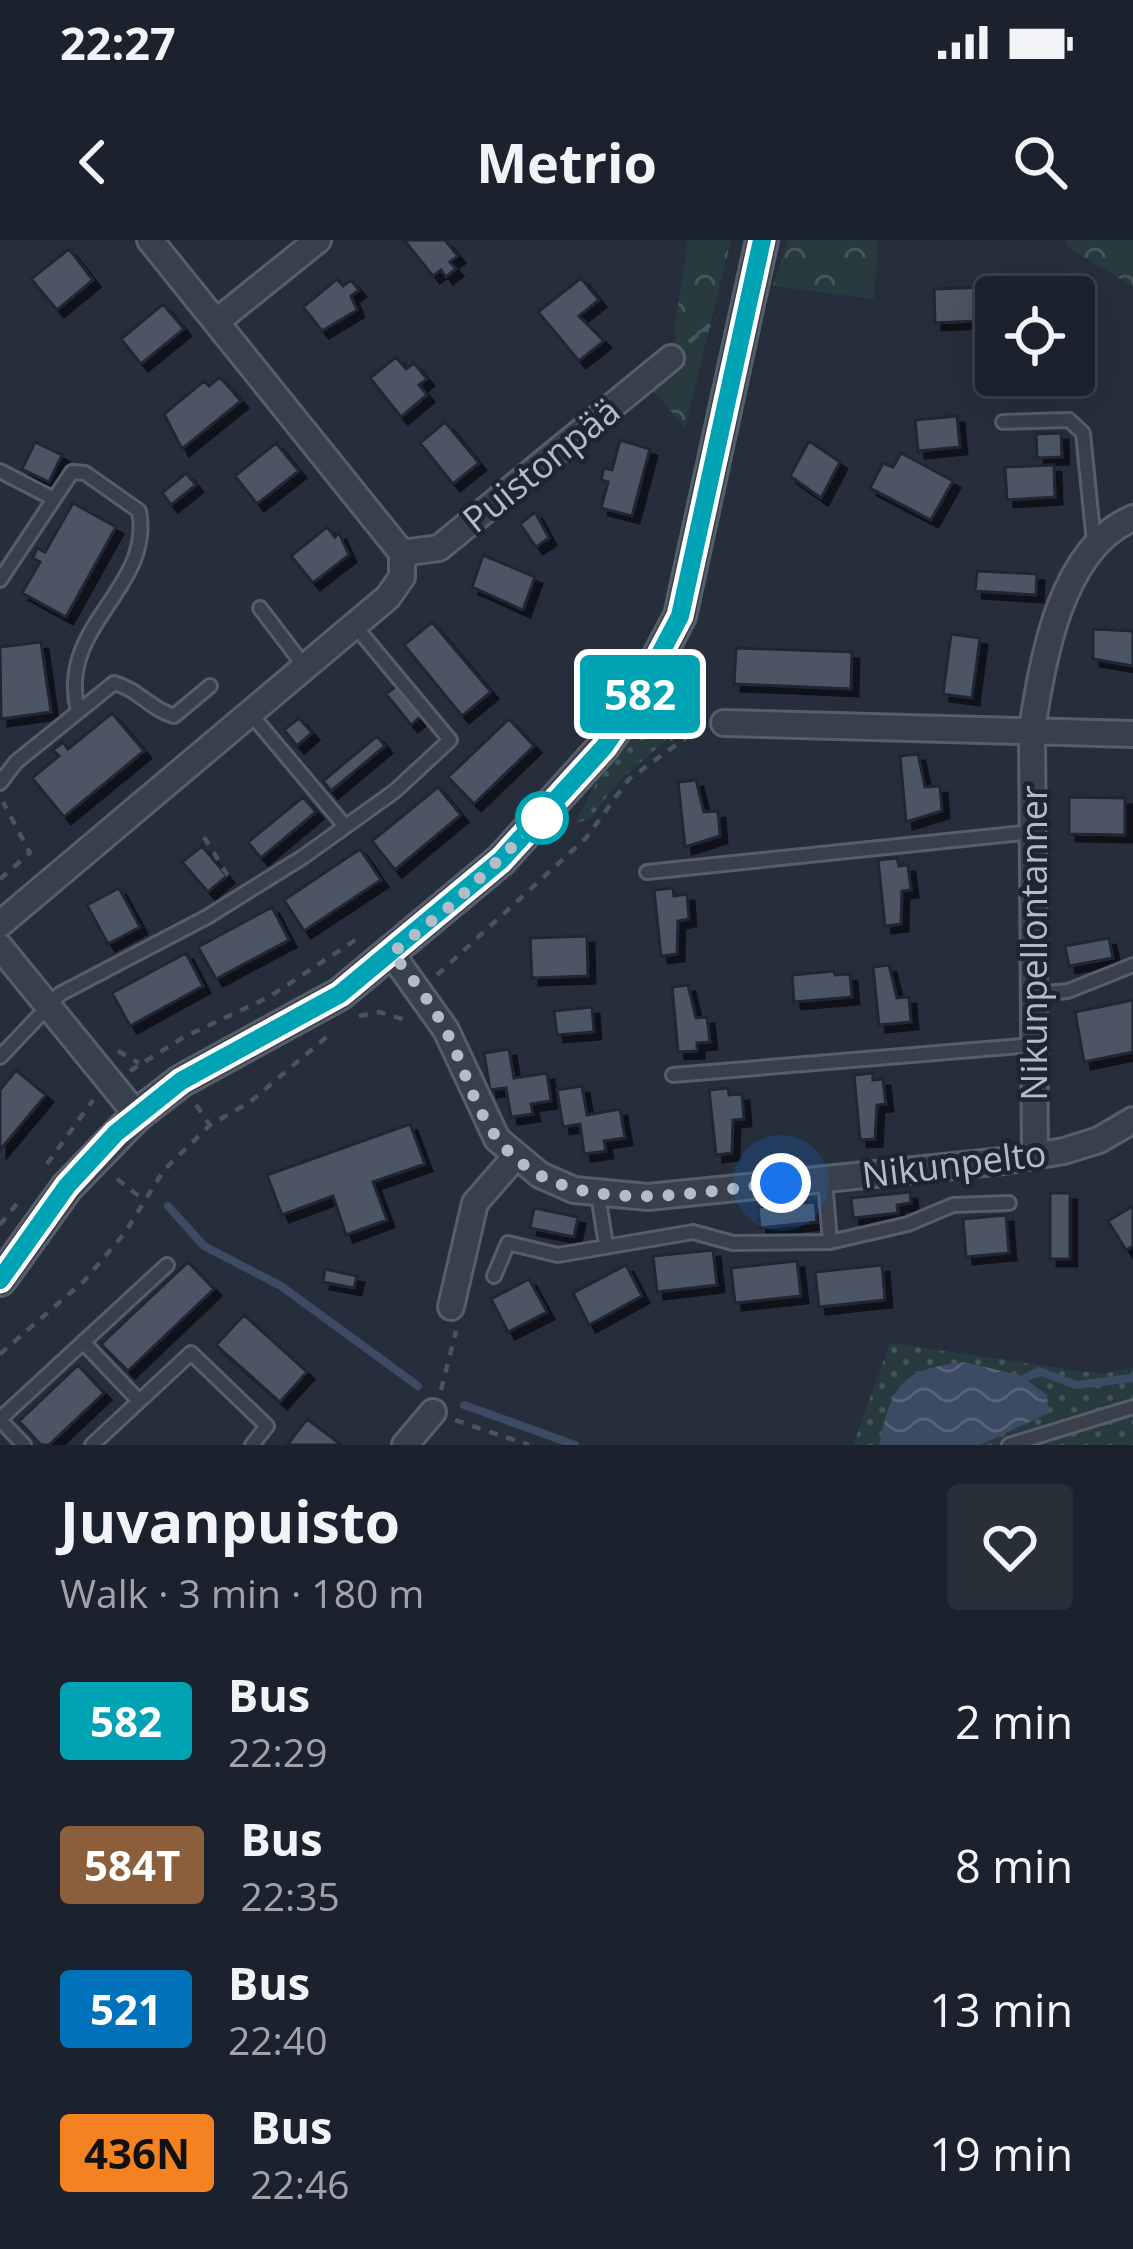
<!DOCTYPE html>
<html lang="en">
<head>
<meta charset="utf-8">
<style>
  :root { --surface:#1c222d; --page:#292f39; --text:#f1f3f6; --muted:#a0a4aa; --line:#3a3f49 }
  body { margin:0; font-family:"Open Sans",sans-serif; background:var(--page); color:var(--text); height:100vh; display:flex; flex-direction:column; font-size:45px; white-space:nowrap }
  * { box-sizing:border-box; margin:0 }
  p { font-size:39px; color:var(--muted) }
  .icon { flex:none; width:66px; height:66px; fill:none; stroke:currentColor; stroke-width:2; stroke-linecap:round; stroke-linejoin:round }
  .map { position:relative; height:1205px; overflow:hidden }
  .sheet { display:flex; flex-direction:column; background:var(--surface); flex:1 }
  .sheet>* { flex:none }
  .badge { padding:0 24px; border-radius:9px; font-size:42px; line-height:78px }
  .controls { position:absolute; left:975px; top:36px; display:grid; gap:24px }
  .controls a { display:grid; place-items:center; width:120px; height:120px; border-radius:12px; background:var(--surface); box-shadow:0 12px 48px #0002,0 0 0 3px var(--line); font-size:60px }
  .you { position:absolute; width:60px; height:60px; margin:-30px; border:9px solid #fff; border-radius:50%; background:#1a73e8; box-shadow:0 0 0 18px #1a73e833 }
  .map>.badge { position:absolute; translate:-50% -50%; box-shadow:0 0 0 6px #fff }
  .round { display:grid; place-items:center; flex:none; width:126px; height:126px; border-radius:12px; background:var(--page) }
  .overview { display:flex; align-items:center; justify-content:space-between; height:204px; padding:0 60px }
  h1 { font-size:57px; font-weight:700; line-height:90px }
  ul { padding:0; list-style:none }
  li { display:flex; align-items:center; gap:36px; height:144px; padding:0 60px }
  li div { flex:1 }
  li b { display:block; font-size:45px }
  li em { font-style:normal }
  li .badge { min-width:132px; font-weight:700; text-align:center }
  .status { display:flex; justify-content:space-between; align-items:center; height:84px; padding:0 60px; background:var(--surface); direction:ltr }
  .status svg { height:33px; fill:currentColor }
  header { display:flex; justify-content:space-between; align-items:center; height:156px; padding:0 60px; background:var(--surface); font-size:54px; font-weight:700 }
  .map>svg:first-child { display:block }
  .grass { fill:url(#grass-dots) }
  .forest { fill:url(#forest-crowns) }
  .water { fill:url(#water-waves) }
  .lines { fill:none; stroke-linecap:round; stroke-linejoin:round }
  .stream { stroke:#3c4b63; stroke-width:8 }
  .building { fill:#4c5564; stroke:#202733; stroke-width:3; filter:url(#shadow) }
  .service-casing { stroke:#575e6a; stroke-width:18 }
  .minor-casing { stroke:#575e6a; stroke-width:30 }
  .tertiary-casing { stroke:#575e6a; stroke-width:36 }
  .path { stroke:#45575a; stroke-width:4.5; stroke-dasharray:9 9; stroke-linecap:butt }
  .service { stroke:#39404c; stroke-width:12 }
  .minor { stroke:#39404c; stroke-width:24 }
  .tertiary { stroke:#39404c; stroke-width:30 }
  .line-casing { stroke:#fff; stroke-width:27 }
  .line { stroke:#00a3b4; stroke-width:18 }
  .walk { stroke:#b5bcc7; stroke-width:12; stroke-dasharray:0 21.6 }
  .stop-dot { fill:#fff; stroke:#00a3b4; stroke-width:6 }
  .labels { text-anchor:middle; stroke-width:9; stroke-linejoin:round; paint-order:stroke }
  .street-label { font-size:36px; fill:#b5bcc7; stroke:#1e2531 }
</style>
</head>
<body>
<div class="status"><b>22:27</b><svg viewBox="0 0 49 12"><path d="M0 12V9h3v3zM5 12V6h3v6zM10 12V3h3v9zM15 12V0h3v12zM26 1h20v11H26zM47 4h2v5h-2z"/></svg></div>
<header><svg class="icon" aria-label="back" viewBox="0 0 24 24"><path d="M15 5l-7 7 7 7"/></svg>Metrio<svg class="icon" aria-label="search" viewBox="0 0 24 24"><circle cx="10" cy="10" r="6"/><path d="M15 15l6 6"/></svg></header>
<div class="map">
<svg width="1133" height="1205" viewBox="0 0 1133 1205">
  <defs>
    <pattern id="grass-dots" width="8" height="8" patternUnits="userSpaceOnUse" patternTransform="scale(3)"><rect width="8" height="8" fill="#283a3d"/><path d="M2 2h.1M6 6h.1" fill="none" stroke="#455558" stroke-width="1.8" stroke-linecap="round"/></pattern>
    <pattern id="forest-crowns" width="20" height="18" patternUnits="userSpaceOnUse" patternTransform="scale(3)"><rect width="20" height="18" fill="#283a3d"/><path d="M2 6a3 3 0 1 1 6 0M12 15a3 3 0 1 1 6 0" fill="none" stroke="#455558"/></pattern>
    <pattern id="water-waves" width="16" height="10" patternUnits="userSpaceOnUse" patternTransform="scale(3)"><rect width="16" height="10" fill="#3c4b63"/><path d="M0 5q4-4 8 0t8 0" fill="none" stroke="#566378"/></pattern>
    <filter id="shadow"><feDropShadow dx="7" dy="7" stdDeviation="0" flood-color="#0009"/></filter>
  </defs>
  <rect width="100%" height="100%" fill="#262e3c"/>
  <path class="grass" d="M649 482 666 500 617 543 590 579 574 584 606 525Z
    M890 1103 1101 1134 1133 1128V1205H853Z"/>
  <path class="forest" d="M688 0H731L685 188 652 149 676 126 675 86Z
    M788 0H878L874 59 773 46Z
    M1066 0H1133V46L1068 8Z"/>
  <path class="water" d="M964 1122 1019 1135 1047 1155 1049 1173 980 1205H879C892 1144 900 1130 964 1122Z"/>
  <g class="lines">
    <path class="stream" d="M168 966 204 1006 281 1046 418 1146
      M1018 1142 1039 1131 1076 1145 1133 1138
      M464 1165 575 1205"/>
  </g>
  <path class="building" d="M404 0H445L458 16 450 22 456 29 446 37 441 30 433 36Z
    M69 9 93 40 57 70 31 39Z
    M581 38 599 60 579 76 604 101 579 121 538 72Z
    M337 39 343 46 351 40 359 50 351 56 357 70 322 91 303 67Z
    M987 47 988 65 976 66V81L935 83 934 49Z
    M163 64 184 89 141 124 121 99Z
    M396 117 406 129 414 123 427 139 419 145 427 155 401 177 370 138Z
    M220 137 241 161 182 209 164 174 204 141 209 146Z
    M957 176 960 207 918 211 915 180Z
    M445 182 479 223 453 244 420 203Z
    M1061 193 1062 217 1037 218 1036 194Z
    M620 200 650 209 632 276 601 268 608 242 601 240 604 228 612 230Z
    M809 201 840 222 821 258 790 236Z
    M35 202 62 215 49 242 22 229Z
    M276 203 299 231 257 264 235 236Z
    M901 213 953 241 931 280 870 248 883 223 893 227Z
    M1054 225 1055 257 1007 260 1005 227Z
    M186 233 196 245 171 265 162 253Z
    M73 263 116 287 66 377 22 353 40 322 33 318 37 308 45 312Z
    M535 272 549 298 536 307 520 284Z
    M327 287 335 297 339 293 349 315 313 343 291 316Z
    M483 315 535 337 523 370 472 347Z
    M977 331 1037 334 1036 355 975 351Z
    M432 382 491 452 462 476 404 405Z
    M1093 389 1133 391V426L1093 419Z
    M951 394 980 398 972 458 943 454Z
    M41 402 51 472 1 479 0 407Z
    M736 408 852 412 851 449 734 444Z
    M396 446 421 476 411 485 386 454Z
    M112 473 144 511 64 577 32 538 59 516 53 510 63 502 68 509Z
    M299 478 312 493 297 506 284 490Z
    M509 479 534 506 474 564 448 537Z
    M377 496 385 506 331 551 323 541Z
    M918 514 925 547 940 546 942 571 906 582 900 516Z
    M696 540 704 572 718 571 720 596 685 607 678 542Z
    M438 547 461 575 395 630 372 601Z
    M303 557 316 572 261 618 248 602Z
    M1069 557 1125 558V595L1069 594Z
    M202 606 227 636 208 652 182 622Z
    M360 609 381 640 304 691 284 660Z
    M897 618 899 626 908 625 911 650 902 651 901 684 885 686 878 620Z
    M119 648 140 687 108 704 87 665Z
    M673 648 674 656 687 654 689 679 678 681 677 714 661 716 654 650Z
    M272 667 289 700 216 739 198 707Z
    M587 696 588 736 532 738 530 698Z
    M1109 698 1113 718 1069 726 1065 706Z
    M186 713 203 746 130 786 112 753Z
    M889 725 897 758 909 757 911 782 879 785 873 727Z
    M834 731 835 735 850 734 852 757 794 762 792 735Z
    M688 745 696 778 707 777 710 802 697 803V811L678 812 672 747Z
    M1133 760V812L1084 822 1075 772Z
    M592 767 594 792 557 795 554 771Z
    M509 809 514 838 547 833 551 861 531 864 533 874 511 877 506 848 490 850 484 813Z
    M16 830 46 855 0 910V850Z
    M873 833V840L883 839 886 864 877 865 875 899 860 900 854 835Z
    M582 846 587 875 620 869 625 898 604 901 606 911 584 914 580 884 563 887 557 850Z
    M728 848 729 855 742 854 744 879 733 880 732 913 716 915 709 850Z
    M410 884 425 924 373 942 387 980 346 995 333 956 282 975 267 935Z
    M910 952 911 963 897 965 898 973 853 978 851 958Z
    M1050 953H1070V1019H1050Z
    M815 962 817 982 760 988 758 967Z
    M1133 966V1006L1126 1010 1108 981Z
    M534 968 578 977 574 997 530 988Z
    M1006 975 1009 1013 966 1017 963 979Z
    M713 1010 717 1045 657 1052 653 1016Z
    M797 1021 801 1056 735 1063 731 1028Z
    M188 1022 214 1049 128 1131 101 1104Z
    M626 1025 642 1056 589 1085 573 1053Z
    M882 1025 885 1060 819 1067 815 1032Z
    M325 1029 357 1036 354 1048 323 1042Z
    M529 1039 547 1072 508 1092 491 1059Z
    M244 1075 307 1132 280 1162 216 1105Z
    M78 1125 104 1153 49 1205H41L19 1181Z
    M307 1179 339 1203 337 1205H287Z"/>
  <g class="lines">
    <defs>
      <path id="service" d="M1003 182 1069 180 1083 193 1094 303
        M0 231 50 257
        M0 340 72 232 85 233 139 271C154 349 56 385 78 471
        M260 368 305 427
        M250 473 345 586
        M0 543 16 522 114 443C138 449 150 469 174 476L210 446
        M647 632 1032 592
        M1034 754 1068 751 1133 725
        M0 817 60 754 207 677 303 617 395 551 450 500 355 386
        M673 835 1033 805
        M825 940 830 1002
        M598 955 606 1005
        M494 1036 508 1003 558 1015 693 992 733 1003 830 1002 908 984 953 965 1009 963
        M83 1102 139 1161
        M0 1179 167 1025
        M0 1180 24 1205
        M92 1205 191 1113 267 1186 252 1205
        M1009 1205 1133 1167"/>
      <path id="minor" d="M216 82 318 0
        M402 313 439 308 671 118
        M724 483 1133 494
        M0 684 388 357 402 337V313L150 0
        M0 707 137 875
        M391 713 446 790 497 899 540 935 574 950 648 957 1003 921 1064 911 1099 900 1133 880
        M1035 916 1032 490C1042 420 1061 308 1133 278
        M451 1067 475 963 515 917
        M405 1205 433 1172"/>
      <path id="tertiary" d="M0 1040 67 947 137 875 181 841 340 754 501 620 603 507 633 465 680 376 762 0"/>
    </defs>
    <use href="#service" class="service-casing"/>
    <use href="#minor" class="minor-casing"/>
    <use href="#tertiary" class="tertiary-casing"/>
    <path class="path" d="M689 102 717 79
      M656 479 675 503
      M204 597 231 641
      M0 639 30 613 3 562
      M437 735 586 598 629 539 698 489
      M359 776 379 772 406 780
      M118 811 139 823
      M130 831 184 797 269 757 363 695
      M196 865 210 885
      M47 924 93 860
      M117 939 144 960
      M0 985 22 957
      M0 1114 84 1041 124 994 164 930 210 885 250 862 329 795
      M441 1150 456 1091
      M455 1180 529 1205"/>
    <use href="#service" class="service"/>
    <use href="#minor" class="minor"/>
    <use href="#tertiary" class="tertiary"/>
  </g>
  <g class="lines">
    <defs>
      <path id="line" d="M0 1040 67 946 116 893 181 841 340 754 501 620 604 507 633 465 680 376 762 0"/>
    </defs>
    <use href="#line" class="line-casing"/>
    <use href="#line" class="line"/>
    <path class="walk" d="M542 578 455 662 392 713C411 737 430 761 445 789 461 818 469 852 486 881 545 987 683 953 781 943"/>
  </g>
  <circle class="stop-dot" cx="542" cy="578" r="24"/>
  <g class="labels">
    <g class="street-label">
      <text transform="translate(541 225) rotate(-39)" y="13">Puistonpää</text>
      <text transform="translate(1034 703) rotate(-90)" y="13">Nikunpellontanner</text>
      <text transform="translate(954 924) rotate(-7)" y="13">Nikunpelto</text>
    </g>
  </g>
</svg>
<div class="controls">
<a><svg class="icon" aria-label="locate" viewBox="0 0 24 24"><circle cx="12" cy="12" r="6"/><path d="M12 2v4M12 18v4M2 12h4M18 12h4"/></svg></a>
</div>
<div class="you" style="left:781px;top:943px"></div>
<b class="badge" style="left:640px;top:454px;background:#00a3b4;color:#fff">582</b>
</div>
<section class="sheet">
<div class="overview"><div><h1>Juvanpuisto</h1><p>Walk · 3 min · 180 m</p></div><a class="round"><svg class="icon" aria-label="heart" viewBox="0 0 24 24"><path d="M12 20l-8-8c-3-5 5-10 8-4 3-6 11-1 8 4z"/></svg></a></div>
<ul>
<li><span class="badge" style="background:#00a3b4;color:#fff">582</span><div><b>Bus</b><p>22:29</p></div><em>2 min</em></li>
<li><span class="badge" style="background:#8b5e3c;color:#fff">584T</span><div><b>Bus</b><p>22:35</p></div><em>8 min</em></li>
<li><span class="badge" style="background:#0072bc;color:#fff">521</span><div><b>Bus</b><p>22:40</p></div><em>13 min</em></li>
<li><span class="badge" style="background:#f58220;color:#111">436N</span><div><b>Bus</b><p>22:46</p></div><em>19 min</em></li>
</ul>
</section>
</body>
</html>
